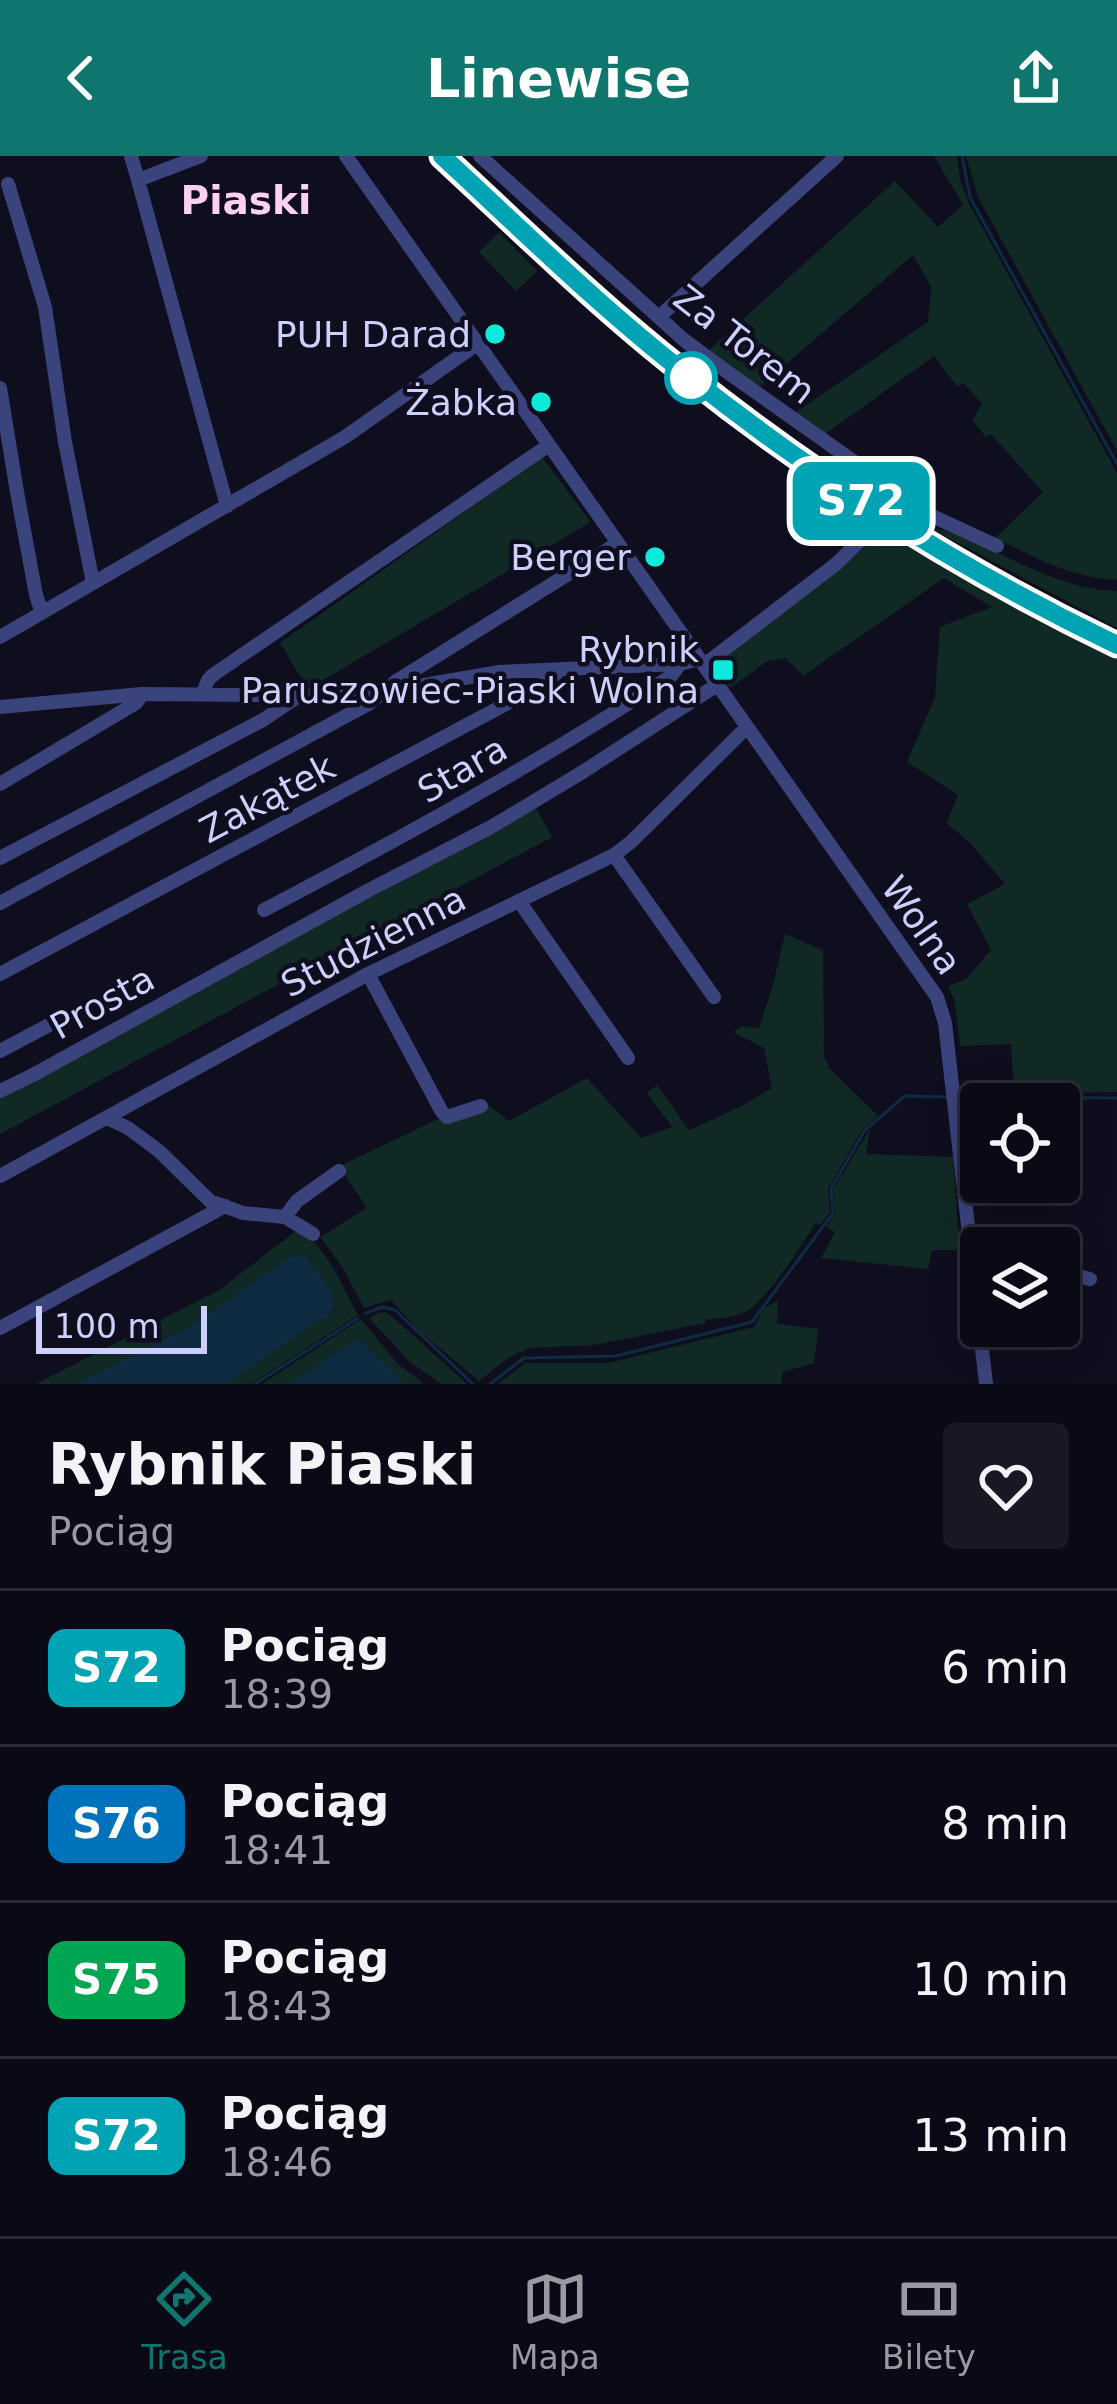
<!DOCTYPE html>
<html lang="pl">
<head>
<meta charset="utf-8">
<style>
  :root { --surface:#0a0a17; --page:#181824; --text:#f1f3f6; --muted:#999aa1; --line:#2a2b36; --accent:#0f766e }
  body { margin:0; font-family:"DejaVu Sans",sans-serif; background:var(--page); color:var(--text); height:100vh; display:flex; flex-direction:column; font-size:45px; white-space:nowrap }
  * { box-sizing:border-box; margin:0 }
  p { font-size:39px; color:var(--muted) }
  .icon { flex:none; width:66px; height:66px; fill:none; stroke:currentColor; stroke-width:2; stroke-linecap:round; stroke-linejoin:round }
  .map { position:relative; height:1228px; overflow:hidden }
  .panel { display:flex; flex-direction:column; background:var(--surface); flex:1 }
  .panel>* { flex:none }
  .badge { padding:0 24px; border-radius:18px; font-size:42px; line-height:78px }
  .controls { position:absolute; left:960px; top:927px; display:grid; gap:24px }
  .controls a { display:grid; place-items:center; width:120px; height:120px; border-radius:12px; background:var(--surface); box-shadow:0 6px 30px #0003,0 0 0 3px var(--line); font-size:60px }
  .scale { position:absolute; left:36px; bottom:30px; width:171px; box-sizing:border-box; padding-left:12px; border:6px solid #ced0fc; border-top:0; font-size:33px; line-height:42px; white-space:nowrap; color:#ced0fc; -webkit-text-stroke:9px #0e0e1f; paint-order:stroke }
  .map>.badge { position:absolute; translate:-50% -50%; box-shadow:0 0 0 6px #fff }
  .round { display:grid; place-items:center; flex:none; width:126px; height:126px; border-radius:12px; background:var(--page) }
  .overview { display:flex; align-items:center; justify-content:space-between; height:204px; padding:0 48px }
  h1 { font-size:57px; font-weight:700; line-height:90px }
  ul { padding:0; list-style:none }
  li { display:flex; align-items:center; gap:36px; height:156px; padding:0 48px; border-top:3px solid var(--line) }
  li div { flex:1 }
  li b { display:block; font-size:45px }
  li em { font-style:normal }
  li .badge { min-width:132px; font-weight:700; text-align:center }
  header { display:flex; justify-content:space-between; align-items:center; height:156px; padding:0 48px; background:var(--accent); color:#fff; font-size:54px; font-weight:700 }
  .tab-bar { display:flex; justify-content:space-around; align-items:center; height:168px; border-top:3px solid var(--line); background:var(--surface); font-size:33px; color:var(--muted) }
  .tab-bar a { display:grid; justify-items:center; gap:6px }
  .tab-bar .selected { color:var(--accent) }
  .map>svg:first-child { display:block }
  .green { fill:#112924 }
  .water { fill:#0e2b42 }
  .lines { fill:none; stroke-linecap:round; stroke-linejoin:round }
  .stream { stroke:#0e2b42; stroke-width:3 }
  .minor { stroke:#3b437c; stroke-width:14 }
  .rail { stroke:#0ceadc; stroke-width:3; stroke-dasharray:18 15; stroke-linecap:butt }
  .line-casing { stroke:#fff; stroke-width:27 }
  .line { stroke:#00a3b4; stroke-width:18 }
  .poi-dot { fill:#0ceadc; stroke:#0e0e1f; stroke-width:4.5 }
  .stop-dot { fill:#fff; stroke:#00a3b4; stroke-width:6 }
  .labels { text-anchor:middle; stroke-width:9; stroke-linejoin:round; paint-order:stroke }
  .poi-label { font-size:36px; fill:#ced0fc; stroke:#0e0e1f; text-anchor:end }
  .street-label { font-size:36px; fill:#ced0fc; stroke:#0e0e1f }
  .neighbourhood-label { font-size:39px; font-weight:bold; fill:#fdd0f4; stroke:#0e0e1f }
</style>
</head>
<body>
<header><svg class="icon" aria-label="back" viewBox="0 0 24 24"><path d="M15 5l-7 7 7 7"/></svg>Linewise<svg class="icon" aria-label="share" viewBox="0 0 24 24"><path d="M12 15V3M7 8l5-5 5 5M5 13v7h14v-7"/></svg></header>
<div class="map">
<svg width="1117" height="1228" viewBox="0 0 1117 1228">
  <rect width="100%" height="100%" fill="#0e0e1f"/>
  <path class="green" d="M934 0H957L960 24 970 49 1117 317V424C1073 423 1034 401 995 382L1043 336 991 278 986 281 972 264 982 248 964 227 957 230 934 200 824 279 793 258 928 166 931 131 913 99 758 232 708 195 895 25 938 71 963 49Z
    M966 0H1117V295L978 41Z
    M499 76 537 115 516 135 479 96Z
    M542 301 591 366 308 533 280 487Z
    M932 373 953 375C1001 397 1064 435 1117 435V472Z
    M884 374 925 393 1033 453 1117 495V936L1014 938 1011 888 960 890 955 846 948 830 966 823 991 794 967 748 1005 728 970 687 947 667 958 639 907 606 935 541 940 471 992 451 944 422 803 520 786 502 768 505 730 532 725 525 731 520 719 504 841 412Z
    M534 648 552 681 0 978V941Z
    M785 778 823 794 824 899 829 912 878 960 862 974 828 1033 830 1056 820 1069 816 1067C802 1088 765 1148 743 1157 732 1162 717 1162 705 1164L706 1167 594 1189 530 1192 508 1202 479 1225 418 1174 391 1144 364 1152 343 1112 320 1081 367 1052 344 1017 342 1009 436 964 458 961 488 949 509 965 587 922 641 982 672 971 647 937 657 929 689 974 740 951 772 932 764 892 733 876 742 870 759 872 773 829Z
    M870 973 866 998 953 1001 960 1094H932L928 1113 821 1102 835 1076 826 1071 835 1057 833 1034Z
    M296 1075C325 1083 343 1133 358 1159L251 1228H36L219 1134Z
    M778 1145 777 1168 818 1173 814 1207 783 1216 781 1228H498L526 1207H609L754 1171 764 1152Z
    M385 1156 395 1163 467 1228H441L409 1205 370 1163 375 1158Z
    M361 1163 397 1207 424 1228H262Z"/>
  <path class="water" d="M305 1099 331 1135 334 1151 329 1155 328 1163 322 1162 226 1228H77L191 1170 290 1101Z
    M358 1183 404 1226 401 1228H289Z"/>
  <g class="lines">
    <path class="stream" d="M962 0 970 41 978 56 1117 308
      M957 941 1117 942
      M366 1157 382 1151 395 1154 473 1228
      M255 1228 358 1162
      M490 1228 524 1202 616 1200 752 1166 833 1057 831 1033 865 974 905 940 948 941"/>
    <path class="minor" d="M131 0 138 24
      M201 0 138 24 227 350
      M346 0 937 841 945 867 986 1228
      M480 0 684 184 730 218 928 358 997 390
      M8 28 45 151 65 286 93 427
      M659 161 837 0
      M0 232 17 336 36 439 42 457
      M0 481 345 281 477 188
      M704 509 836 408 869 376
      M203 537 208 524 213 519 549 289
      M0 551 142 538 361 540 499 516 680 508 699 503
      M0 628 136 547 142 538
      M614 699 714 841
      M0 702 263 564 297 541
      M519 745 628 902
      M0 747 370 547 395 526 618 387
      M264 754C403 681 540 606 671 520L680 508
      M0 818 549 525 559 515
      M368 818 442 956 447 961 481 950
      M0 895 66 860
      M0 935 33 919 369 734 491 671 581 617 717 529
      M107 962 128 972 159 995 210 1045 243 1057 285 1061 313 1078
      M0 1020 368 818 614 699 631 686 747 571
      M285 1061 297 1045 339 1015
      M1059 1122 1074 1119 1090 1123
      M0 1172 225 1050"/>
    <path class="rail" d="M441 0C522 74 600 150 686 218 819 324 963 415 1117 489"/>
  </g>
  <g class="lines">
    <defs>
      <path id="line" d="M442 0C522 74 600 151 686 218 819 324 963 415 1117 489"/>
    </defs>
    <use href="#line" class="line-casing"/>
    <use href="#line" class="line"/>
  </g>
  <g class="poi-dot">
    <circle cx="495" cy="178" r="12"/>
    <circle cx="541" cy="246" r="12"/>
    <circle cx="655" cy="401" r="12"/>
    <rect x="711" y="502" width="24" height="24" rx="6"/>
  </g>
  <circle class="stop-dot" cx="691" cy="222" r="24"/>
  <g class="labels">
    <g class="poi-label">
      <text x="471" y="191">PUH Darad</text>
      <text x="517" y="259">Żabka</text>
      <text x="631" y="414">Berger</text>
      <text x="699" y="506">Rybnik<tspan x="699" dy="41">Paruszowiec-Piaski Wolna</tspan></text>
    </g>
    <g class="street-label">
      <text transform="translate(745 188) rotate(38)" y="13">Za Torem</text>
      <text transform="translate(462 613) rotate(-30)" y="13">Stara</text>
      <text transform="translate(267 642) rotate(-28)" y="13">Zakątek</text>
      <text transform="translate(922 769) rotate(55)" y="13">Wolna</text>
      <text transform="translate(373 785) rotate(-27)" y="13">Studzienna</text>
      <text transform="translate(102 846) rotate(-29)" y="13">Prosta</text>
    </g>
    <g class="neighbourhood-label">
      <text x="246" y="58">Piaski</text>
    </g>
  </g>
</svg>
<div class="controls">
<a><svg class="icon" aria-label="locate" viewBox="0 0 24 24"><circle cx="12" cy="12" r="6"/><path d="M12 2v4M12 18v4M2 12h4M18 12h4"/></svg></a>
<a><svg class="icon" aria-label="layers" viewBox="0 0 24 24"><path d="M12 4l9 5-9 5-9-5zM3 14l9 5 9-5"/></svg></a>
</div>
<div class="scale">100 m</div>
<b class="badge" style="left:861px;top:345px;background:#00a3b4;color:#fff">S72</b>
</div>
<section class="panel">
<div class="overview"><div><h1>Rybnik Piaski</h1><p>Pociąg</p></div><a class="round"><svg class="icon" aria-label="heart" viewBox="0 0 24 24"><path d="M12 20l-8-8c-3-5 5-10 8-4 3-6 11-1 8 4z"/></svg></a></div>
<ul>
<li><span class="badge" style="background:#00a3b4;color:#fff">S72</span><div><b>Pociąg</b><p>18:39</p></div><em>6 min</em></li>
<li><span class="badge" style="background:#0072bc;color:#fff">S76</span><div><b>Pociąg</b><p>18:41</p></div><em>8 min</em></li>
<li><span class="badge" style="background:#00a651;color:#fff">S75</span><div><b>Pociąg</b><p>18:43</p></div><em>10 min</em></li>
<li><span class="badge" style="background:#00a3b4;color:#fff">S72</span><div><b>Pociąg</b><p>18:46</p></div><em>13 min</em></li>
</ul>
</section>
<nav class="tab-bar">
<a class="selected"><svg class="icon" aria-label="directions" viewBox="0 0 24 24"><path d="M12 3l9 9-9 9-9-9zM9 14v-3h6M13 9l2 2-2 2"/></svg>Trasa</a>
<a><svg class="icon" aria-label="map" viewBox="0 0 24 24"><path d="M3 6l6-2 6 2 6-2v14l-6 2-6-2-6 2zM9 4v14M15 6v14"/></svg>Mapa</a>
<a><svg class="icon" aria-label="tickets" viewBox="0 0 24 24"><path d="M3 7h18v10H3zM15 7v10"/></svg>Bilety</a>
</nav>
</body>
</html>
